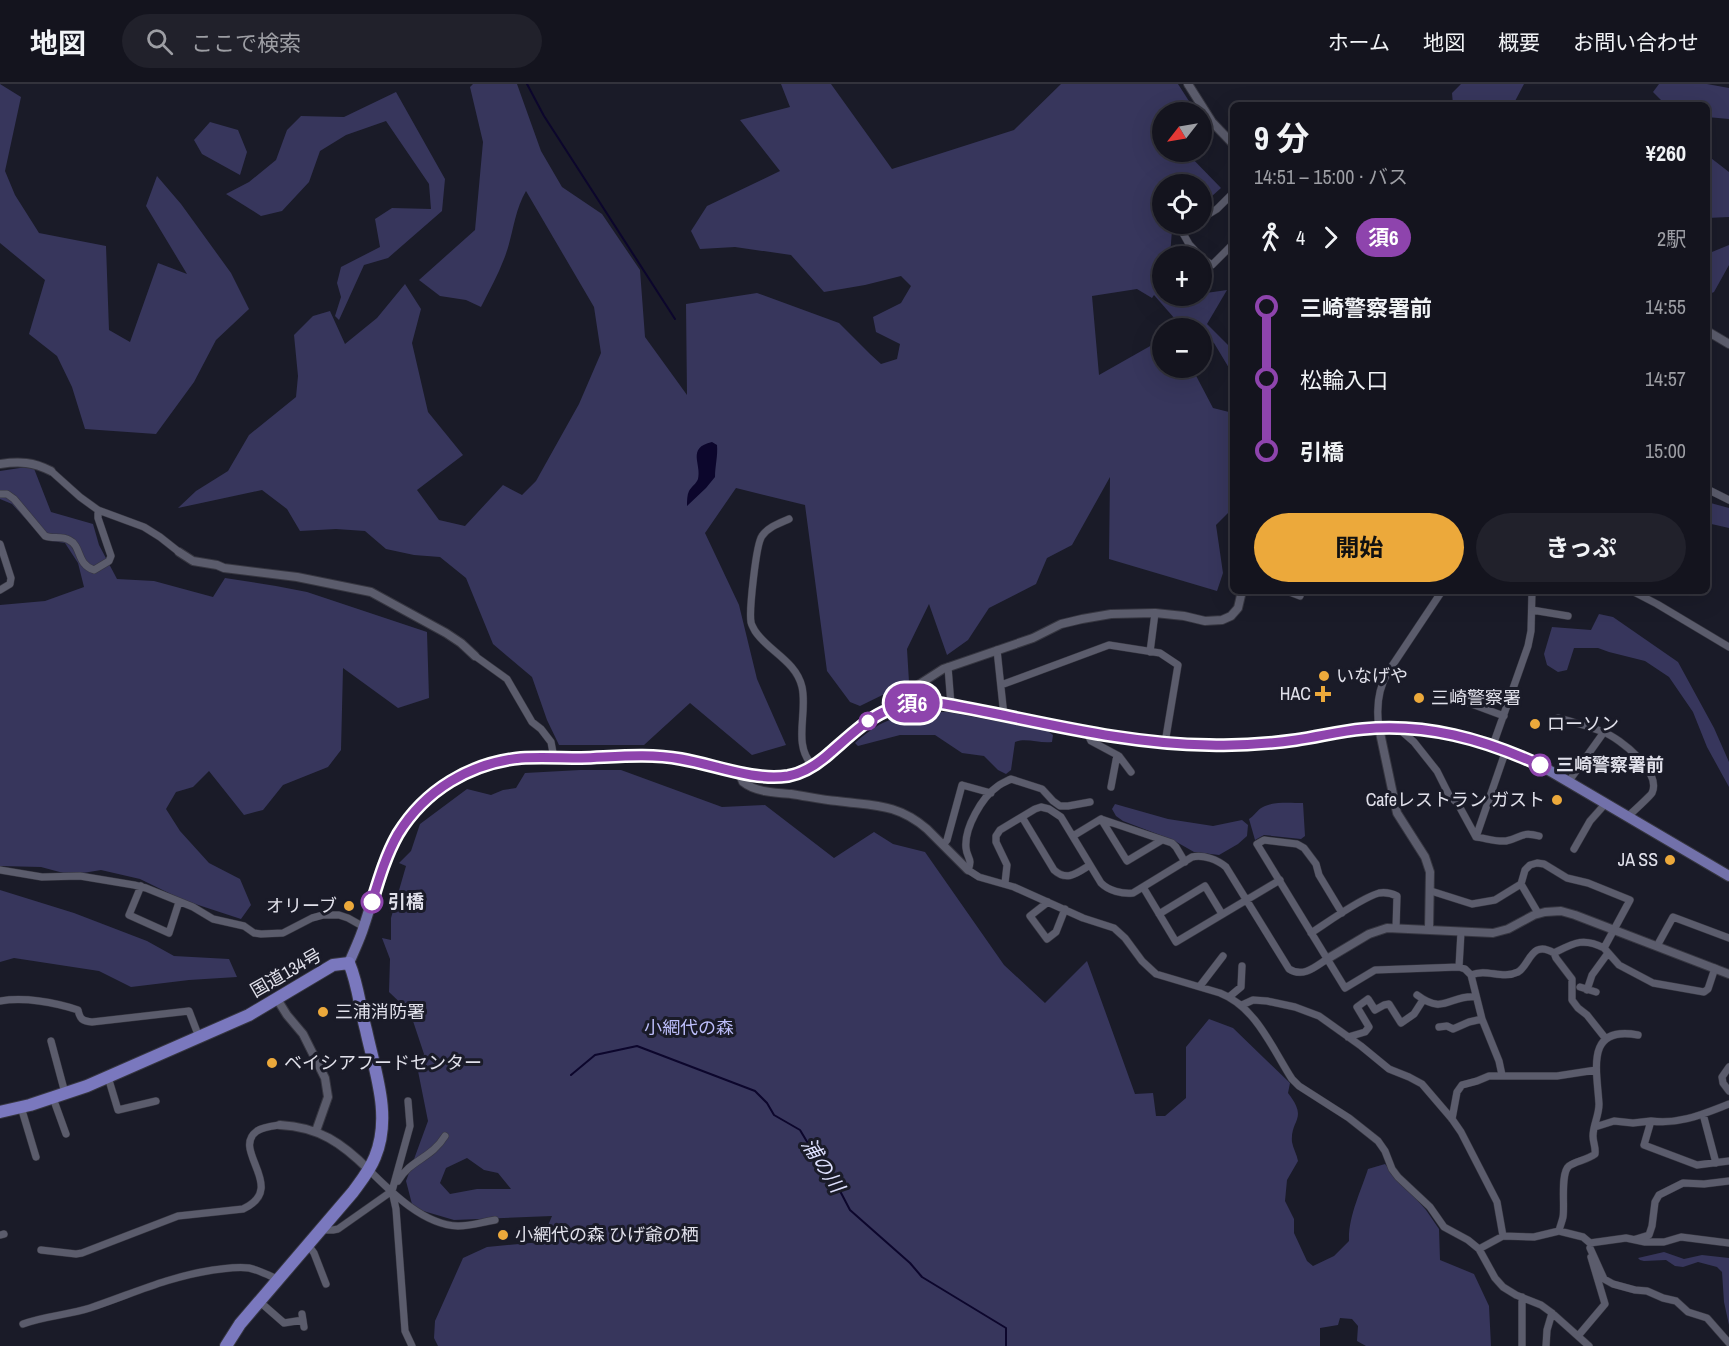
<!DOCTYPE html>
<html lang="ja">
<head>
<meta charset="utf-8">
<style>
  :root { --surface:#14141e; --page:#21212b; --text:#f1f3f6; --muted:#9d9ea4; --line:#33333c; --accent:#eca93b }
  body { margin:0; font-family:"Archivo Narrow","Noto Sans JP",sans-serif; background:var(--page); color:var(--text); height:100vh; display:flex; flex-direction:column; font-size:22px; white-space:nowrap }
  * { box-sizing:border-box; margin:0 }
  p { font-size:20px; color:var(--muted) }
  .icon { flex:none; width:33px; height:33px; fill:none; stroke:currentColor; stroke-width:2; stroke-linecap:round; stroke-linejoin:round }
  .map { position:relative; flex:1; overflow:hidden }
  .drawer { position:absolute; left:1230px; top:18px; width:480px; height:492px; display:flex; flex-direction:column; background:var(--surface); border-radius:9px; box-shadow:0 6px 24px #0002,0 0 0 2px var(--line) }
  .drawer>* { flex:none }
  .badge { padding:0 12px; border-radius:20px; font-size:21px; line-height:39px }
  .needle { width:39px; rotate:239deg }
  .fabs { position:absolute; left:1152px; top:18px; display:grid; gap:12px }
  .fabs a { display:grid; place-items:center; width:60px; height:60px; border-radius:50%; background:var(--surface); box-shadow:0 6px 24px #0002,0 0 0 2px var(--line); font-size:30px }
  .map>.badge { position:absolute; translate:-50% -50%; box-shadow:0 0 0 3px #fff }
  .legs { display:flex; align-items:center; gap:9px; height:66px; padding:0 24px; font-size:20px }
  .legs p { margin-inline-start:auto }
  .head { display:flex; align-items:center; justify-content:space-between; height:102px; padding:0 24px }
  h1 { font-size:33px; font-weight:700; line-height:45px }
  .action { display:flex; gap:12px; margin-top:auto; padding:12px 24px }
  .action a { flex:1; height:69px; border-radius:36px; background:var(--accent); color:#111; font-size:24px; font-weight:700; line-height:69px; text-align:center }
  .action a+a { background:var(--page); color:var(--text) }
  ul { padding:0 24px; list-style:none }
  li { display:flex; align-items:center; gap:21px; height:72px; font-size:22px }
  li i { display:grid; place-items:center; width:9px; height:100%; margin:0 8px; background:currentColor }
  li i::after { content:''; width:15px; height:15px; margin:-8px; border:4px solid; border-radius:50%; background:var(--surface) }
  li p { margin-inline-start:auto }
  li:first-child i { background:linear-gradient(#0000 50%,currentColor 0) }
  li:last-child i { background:linear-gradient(currentColor 50%,#0000 0) }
  header { display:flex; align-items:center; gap:36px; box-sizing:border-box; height:84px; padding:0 30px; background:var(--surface); border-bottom:2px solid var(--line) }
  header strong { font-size:28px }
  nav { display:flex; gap:33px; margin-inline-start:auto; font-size:21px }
  .search { width:420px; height:54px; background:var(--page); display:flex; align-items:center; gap:15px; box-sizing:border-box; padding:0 21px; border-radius:33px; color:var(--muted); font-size:22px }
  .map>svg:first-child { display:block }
  .green { fill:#37365c; fill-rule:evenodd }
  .water { fill:#0c062c }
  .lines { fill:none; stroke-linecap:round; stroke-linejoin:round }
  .stream { stroke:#0c062c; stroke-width:2 }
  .minor-casing { stroke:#363640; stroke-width:8 }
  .tertiary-casing { stroke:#363640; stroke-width:10 }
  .primary-casing { stroke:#363640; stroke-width:12 }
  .trunk-casing { stroke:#363640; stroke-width:14 }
  .minor { stroke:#5b5c6c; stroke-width:7 }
  .tertiary { stroke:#5b5c6c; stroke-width:8 }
  .primary { stroke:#7271aa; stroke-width:10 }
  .trunk { stroke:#7a78be; stroke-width:12 }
  .line-1-casing { stroke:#fff; stroke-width:14 }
  .line-1 { stroke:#8e44ad; stroke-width:9 }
  .poi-dot { fill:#eca93b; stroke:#1a1b28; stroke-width:2 }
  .stop-1-dot { fill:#fff; stroke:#8e44ad; stroke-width:3 }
  .labels { text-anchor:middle; stroke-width:6; stroke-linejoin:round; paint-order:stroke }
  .poi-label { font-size:18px; fill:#e0e0ea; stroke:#1a1b28; text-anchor:start }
  .stop-label { font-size:18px; font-weight:bold; fill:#e0e0ea; stroke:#1a1b28; text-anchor:start }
  .street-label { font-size:18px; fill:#e0e0ea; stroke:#1a1b28 }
  .park-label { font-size:18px; fill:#bcbdf9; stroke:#1a1b28 }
  .water-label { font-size:20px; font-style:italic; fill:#dddffd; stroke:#1a1b28 }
</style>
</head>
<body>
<header>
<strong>地図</strong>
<div class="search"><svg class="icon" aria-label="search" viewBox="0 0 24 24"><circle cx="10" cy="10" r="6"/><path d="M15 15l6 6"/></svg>ここで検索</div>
<nav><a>ホーム</a><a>地図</a><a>概要</a><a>お問い合わせ</a></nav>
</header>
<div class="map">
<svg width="1729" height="1262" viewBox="0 0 1729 1262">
  <rect width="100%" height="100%" fill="#1a1b28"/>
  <path class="green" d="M0 0 21 13 5 87 15 111 39 149 106 162 109 246 130 258 158 179 187 190 146 122 157 92 181 120 231 189 249 225 216 256 194 298 156 350 85 345 72 303 57 272 29 250 45 196 0 159Z
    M473 0H517L541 67 562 103 602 130 640 186 645 253 687 311 686 220 757 209 839 239 870 270 881 280 897 275 900 260 876 248 873 233 901 219 911 202 901 192 865 201 824 208 791 171 735 163 700 165 691 147 707 122 780 87 740 36 790 23 781 0H831L892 85 1014 46 1061 0H1178L1196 28H1162V68H1186L1221 104 1202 121V100H1162V140H1179L1172 146 1170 172H1162V198L1156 208 1162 212 1188 217 1206 209 1227 206 1207 240 1233 266 1232 289 1214 259 1202 253V244H1186L1182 243 1154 211 1152 214 1137 205 1092 212 1099 291 1152 261 1162 266V284H1192L1213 324 1233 329V424L1216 441 1223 489 1217 507 1109 475 1110 393 1072 461 1047 474 1036 500 989 524 968 556 947 571 929 520 907 565 909 598 860 622 850 618 827 587 805 421 736 404 705 449 739 521 757 595 786 661 752 671 690 619 644 661H559L547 636 532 593 493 560 466 494 440 473 414 471 386 465 365 447 336 445 300 447 287 425 262 406 178 424 196 407 228 387 249 351 296 313 298 292 294 251 313 232 330 227 345 260 377 234 405 200 421 225 412 259 428 328 463 371 417 406 439 436 465 442 503 401 522 411 536 397 579 320 601 269 594 223 526 107C514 127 513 153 504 175 498 191 489 207 481 223L466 216 440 212 419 196 475 146 483 58 470 3Z
    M1461 0H1524L1513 21H1453L1452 9Z
    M1659 0H1707L1729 4V35L1707 33V21H1666L1653 8Z
    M396 8 445 95 442 127 388 174 364 181 339 236 335 232 341 213 337 199 341 183 380 163 375 135 392 124 431 125 429 100 386 37 346 51 320 67 309 98 282 127 261 132 226 110 249 98 276 76 287 46 301 32 344 33Z
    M210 38 238 46 247 68 240 91 202 70 194 56Z
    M1707 71 1729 88V133L1707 134Z
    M1729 161V181L1714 208 1707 211V170Z
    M33 382 51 428 93 440 99 461 117 495 154 497 213 513 225 494 276 502 307 508 427 548 429 614 398 624 343 584 341 666 328 683 283 701 263 726 244 731 209 687 193 703 176 708 166 725 180 747 209 779 240 795 251 821 241 835 183 816 140 795 101 786 71 791 41 783 0 782V521L45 517 84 503 78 479 65 459 45 456 12 420 0 415V387Z
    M1707 418 1729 424V444L1707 439Z
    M1599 530 1613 533 1678 578 1714 644 1729 678V703L1707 663 1693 628 1669 593 1645 577 1609 568 1598 564H1574L1567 586 1558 588 1547 581 1544 570 1552 543 1591 546Z
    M915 628H948L1048 647 1053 651 1052 658C1040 660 1026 653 1015 658L1011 686 1006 690 998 686 984 672 962 669 935 651H900L858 662 855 659C876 640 888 635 915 628Z
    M580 686H621L722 723 765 721 834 774 874 748 893 760 925 768 1004 881 1045 919 1087 877 1135 1010 1153 1009 1156 1032H1165L1186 1014V963L1209 935 1233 944 1290 999 1288 1009C1309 1036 1290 1035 1292 1058 1293 1064 1297 1071 1298 1077L1287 1096 1285 1117 1294 1135V1149L1307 1177 1313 1182 1334 1172 1349 1157C1348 1133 1361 1107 1368 1085L1385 1080 1426 1126 1439 1145 1440 1176 1474 1190 1489 1222 1491 1262H1366L1357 1257 1358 1242 1352 1235 1340 1234 1338 1241 1320 1244V1262H438L434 1254 435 1237 463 1174 487 1163 541 1158 552 1132 454 1136 413 1124 406 1097 428 1037 418 987 424 970 410 928 389 908 390 875 382 854 391 856V834L406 782 399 779 411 767 420 740 467 705 491 711 503 706 516 704 525 689ZM467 1074 484 1086 498 1089 511 1105H477L450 1110 440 1099 446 1084Z
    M1303 719 1305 752 1301 755 1264 751 1255 756 1249 735C1254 732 1258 725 1263 723 1274 717 1291 719 1303 719Z
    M1115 720 1168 735 1213 742 1242 736 1248 741 1247 752 1238 760 1219 771 1194 768 1173 756 1123 737 1116 732 1112 725Z
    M0 806 74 829 147 857 174 872 229 875 237 893 189 896 131 903 99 887 14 874 0 878Z
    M1664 1168 1684 1175 1702 1171 1729 1174V1241L1724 1218 1722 1188 1717 1183 1698 1178 1683 1183 1675 1182 1666 1176 1644 1177 1640 1176 1638 1174Z"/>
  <path class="water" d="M712 358 717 361C718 372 715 382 715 393L706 404 687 422C687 417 687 411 689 407 692 402 696 400 698 395 702 380 686 364 712 358Z"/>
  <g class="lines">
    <path class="stream" d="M527 0 544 32 675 235
      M571 991 595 971 637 962 755 1007 767 1019 774 1031 800 1046 809 1061 829 1086 850 1126 910 1179 922 1193 1006 1244V1262"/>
    <defs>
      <path id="minor" d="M1202 134 1217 125 1233 109
        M1190 140 1180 144 1189 160 1200 172
        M1202 174 1212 181 1233 160
        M51 387 80 413 98 426 144 443 160 453 179 468
        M1707 405 1729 416
        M0 410H7L14 415 45 452C52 455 62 452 69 456 82 462 76 480 94 486L109 477 111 472 98 434V426
        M789 435C780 439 768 443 762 452 756 460 749 527 751 538 751 540 754 545 755 547 768 567 796 577 802 603 808 629 792 661 813 682
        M0 460 11 494 10 500 0 506
        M1287 507 1300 512 1301 507
        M1632 507 1657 520 1729 563
        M1532 526 1568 532
        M997 566 1004 632
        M1150 568 1155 529
        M475 572 507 595 532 638 541 645 551 658 554 674
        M948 583 951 621
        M1001 601 1109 561 1160 569 1178 581 1165 659
        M1469 619 1504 632
        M1558 634C1573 638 1589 642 1603 648 1620 654 1662 688 1652 709 1651 711 1632 729 1628 732
        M1379 644C1376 624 1378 605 1388 588L1442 507
        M1398 644 1414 658 1437 687 1449 711 1458 720 1476 753C1485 754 1496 758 1506 757 1521 754 1521 747 1539 752
        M1086 647 1091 657 1119 672 1131 688
        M1493 661 1528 562 1531 547 1532 507
        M1569 697 1604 648
        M1111 703 1117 671
        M1090 718 1068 722H1060L1053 717 1042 705 1011 695C1007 697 1002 699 998 702 982 713 964 744 966 764 967 775 973 774 968 786L979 793 1014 803 1083 834 1114 844 1125 854 1142 877 1156 890 1220 909C1256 923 1272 964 1292 995L1299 1002 1349 1034 1378 1057 1385 1067 1392 1085 1398 1093 1430 1123 1444 1143 1468 1156 1479 1165 1495 1194 1503 1203 1516 1211 1541 1221 1552 1229 1589 1262
        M1022 733 1054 786C1067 798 1077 789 1090 781
        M1101 735 1127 777 1162 756
        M1073 752 1101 735 1172 759 1176 763 1185 778
        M1476 753 1506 666
        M943 761 947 756 962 701 991 709
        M1574 765 1590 737 1606 719
        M0 786 42 793 80 792 134 801 146 804 193 823 213 835 244 842 254 849 261 850 283 849 312 834 323 831H339L348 834 364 843
        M1005 799 1007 781 996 758V752L1000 746 1035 725 1041 723 1049 725 1061 733 1101 799C1109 807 1122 810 1133 809L1192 773C1203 770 1218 776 1226 783L1289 885C1303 894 1315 883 1327 875
        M141 802 129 831 169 849 179 818
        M1143 803 1176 858 1280 796
        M1431 807 1472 820 1495 816 1521 800
        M1048 818 1030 832 1047 855 1056 848 1065 825
        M1342 829 1319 791 1316 780 1304 764 1297 760 1264 756 1257 760 1345 904 1375 886 1459 883 1461 848
        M1538 829 1521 800 1525 786 1530 781 1537 779 1544 780 1567 794 1588 799 1630 816 1604 864 1619 881 1653 899 1704 908 1708 905 1715 884
        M1159 830 1205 802 1222 830
        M1311 849C1328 838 1361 814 1379 809 1385 808 1391 809 1397 812L1396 844
        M1657 862 1673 833 1729 854
        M1554 869 1556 874 1572 895V916L1578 924 1587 931 1606 955
        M1459 883 1465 885 1471 891 1482 935 1499 977 1502 991
        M1471 891C1488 884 1501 896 1518 888 1530 881 1531 855 1554 869 1574 859 1583 853 1604 864
        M1200 902 1223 872
        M1580 903 1596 908
        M1587 906 1592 891 1608 869
        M1417 911C1445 932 1450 910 1476 913
        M1229 913 1241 903 1242 882
        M0 917C24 913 54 918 78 926 80 935 82 937 92 938L189 927 199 953
        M1242 921 1253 916 1267 917 1295 923 1319 932 1361 962 1389 985 1409 993 1422 1000 1452 1035 1461 1048 1497 1118 1503 1152
        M1439 943 1447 942 1453 945 1469 938 1482 935
        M1348 953 1365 948 1369 943 1357 923 1368 915 1375 926 1384 921 1389 920 1401 939 1414 930 1423 916
        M51 957 65 1009
        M1729 983 1722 993 1723 999 1729 1007
        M108 993 118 1026 156 1017
        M53 1014 66 1050
        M408 1017 410 1042 392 1107 396 1125 405 1247 412 1262
        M1729 1020C1703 1030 1679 1041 1651 1037L1644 1061 1697 1081 1729 1077
        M21 1023 36 1073
        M1703 1030 1716 1079
        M1452 1035 1457 1008 1462 1001 1477 997 1489 992H1557L1596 986
        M1595 1043 1614 1037 1633 1039 1651 1037
        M369 1086C392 1109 424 1141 458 1142 472 1142 482 1138 495 1136
        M398 1097C411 1075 431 1075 445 1052
        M322 1146H333L338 1145 392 1107
        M1559 1147C1560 1142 1562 1138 1563 1133 1565 1122 1560 1089 1569 1082 1576 1077 1587 1076 1595 1070 1596 1063 1593 1059 1593 1052 1593 1041 1599 1032 1599 1020 1597 986 1585 941 1638 951
        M0 1151 4 1150
        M1636 1155 1649 1151 1652 1142 1655 1118 1659 1111 1683 1099 1704 1100 1729 1097
        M309 1162 314 1169 326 1200
        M1590 1164 1604 1195 1613 1200 1635 1206 1647 1207 1663 1214 1676 1217 1688 1228 1707 1234 1729 1259
        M1479 1165 1503 1152 1534 1153 1559 1147 1583 1153 1590 1159 1626 1154 1645 1158H1664L1681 1153 1729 1159
        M41 1166 76 1170 82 1169 178 1132 243 1125C289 1104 230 1066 257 1047 263 1043 273 1042 280 1041
        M1522 1213V1262
        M260 1218 284 1239 303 1236
        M302 1230 304 1243
        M23 1240C44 1232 68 1231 90 1224 132 1210 167 1193 213 1186 225 1185 236 1182 249 1184 259 1186 270 1192 279 1196
        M1578 1252 1605 1220 1591 1173
        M1546 1262 1547 1246 1552 1229"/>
      <path id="tertiary" d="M1188 0 1212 38 1233 60
        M1707 247 1729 260
        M0 380C20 377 33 378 51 387
        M179 468 193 477 217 481 224 484 297 493 371 508 446 549 461 559 475 572
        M898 622 899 616 904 610 943 585 1033 554 1061 540 1082 535 1111 530 1155 529 1184 532 1205 537 1222 536 1231 532 1238 524 1242 507
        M1379 644 1397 729 1425 773 1430 788 1429 845
        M739 688 743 698C755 708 776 709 791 710 806 712 821 716 837 717 873 722 897 719 927 745L968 786
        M1327 875 1369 850 1387 844 1493 849 1508 845 1534 831 1545 828 1561 827 1575 831 1729 890
        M277 915 287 931 303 950 325 994 328 1013 316 1047
        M280 1041C319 1043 342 1059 369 1086"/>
      <path id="primary" d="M349 879C354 867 360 855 364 842 374 812 381 780 397 752 423 707 471 679 523 674 545 672 568 674 591 674 618 673 645 671 672 674 711 678 749 698 789 692 805 689 819 679 832 668 868 636 887 616 939 619L1108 652 1165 659 1210 661 1251 660 1297 656 1351 646 1394 644 1418 645 1458 652 1493 661 1540 681 1729 792"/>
      <path id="trunk" d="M0 1028 30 1021 87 1002 249 931 333 881 349 879C358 900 360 924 366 946 375 988 392 1032 375 1073 370 1086 361 1097 353 1108L240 1240 226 1262"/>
    </defs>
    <use href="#minor" class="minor-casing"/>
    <use href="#tertiary" class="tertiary-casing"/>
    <use href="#primary" class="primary-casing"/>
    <use href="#trunk" class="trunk-casing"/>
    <use href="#minor" class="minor"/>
    <use href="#tertiary" class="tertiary"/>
    <use href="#primary" class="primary"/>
    <use href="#trunk" class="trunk"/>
  </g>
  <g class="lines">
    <defs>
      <path id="line-1" d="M372 818C379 795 386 771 398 750 425 706 470 679 521 674 541 673 561 674 581 674 614 673 648 669 681 675 716 681 752 697 788 692 805 689 819 679 831 668 868 636 886 616 939 619 1028 634 1117 660 1209 661 1238 662 1267 660 1296 656 1318 653 1340 647 1363 645 1426 639 1483 655 1540 681"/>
    </defs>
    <use href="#line-1" class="line-1-casing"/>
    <use href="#line-1" class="line-1"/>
  </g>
  <g class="poi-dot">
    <circle cx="1324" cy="592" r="6"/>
    <path d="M1320 601h6v6h6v6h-6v6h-6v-6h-6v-6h6z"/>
    <circle cx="1419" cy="614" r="6"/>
    <circle cx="1535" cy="640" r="6"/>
    <circle cx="1557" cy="716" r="6"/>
    <circle cx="1670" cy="776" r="6"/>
    <circle cx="349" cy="822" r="6"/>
    <circle cx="323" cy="928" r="6"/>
    <circle cx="272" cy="979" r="6"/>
    <circle cx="503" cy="1151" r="6"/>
  </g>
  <g class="stop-1-dot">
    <circle cx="868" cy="637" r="8"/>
    <circle cx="1540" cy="681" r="10"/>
    <circle cx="372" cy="818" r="10"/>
  </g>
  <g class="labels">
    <g class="poi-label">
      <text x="1336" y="598">いなげや</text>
      <text x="1311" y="616" text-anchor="end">HAC</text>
      <text x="1431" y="620">三崎警察署</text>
      <text x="1547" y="646">ローソン</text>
      <text x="1545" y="722" text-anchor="end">Cafeレストラン ガスト</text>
      <text x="1658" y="782" text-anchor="end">JA SS</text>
      <text x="337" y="828" text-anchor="end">オリーブ</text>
      <text x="335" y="934">三浦消防署</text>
      <text x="284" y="985">ベイシアフードセンター</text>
      <text x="515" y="1157">小網代の森 ひげ爺の栖</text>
    </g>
    <g class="stop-label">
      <text x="1556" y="687">三崎警察署前</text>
      <text x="388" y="824">引橋</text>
    </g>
    <g class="street-label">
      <text transform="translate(286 889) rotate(-30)" y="6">国道134号</text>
    </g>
    <g class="park-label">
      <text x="689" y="950">小網代の森</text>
    </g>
    <g class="water-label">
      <text transform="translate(823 1081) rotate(57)" y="7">浦の川</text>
    </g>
  </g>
</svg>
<div class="fabs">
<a><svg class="needle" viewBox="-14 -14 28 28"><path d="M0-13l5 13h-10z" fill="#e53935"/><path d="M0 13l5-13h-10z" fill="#9d9ea4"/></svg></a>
<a><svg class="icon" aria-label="locate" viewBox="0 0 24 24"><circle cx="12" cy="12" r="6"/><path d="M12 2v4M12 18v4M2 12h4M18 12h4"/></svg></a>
<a>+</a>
<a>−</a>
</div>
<b class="badge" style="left:912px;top:619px;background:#8e44ad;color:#fff">須6</b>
<section class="drawer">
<div class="head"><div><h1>9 分</h1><p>14:51 – 15:00 · バス</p></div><b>¥260</b></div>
<div class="legs"><svg class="icon" aria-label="walk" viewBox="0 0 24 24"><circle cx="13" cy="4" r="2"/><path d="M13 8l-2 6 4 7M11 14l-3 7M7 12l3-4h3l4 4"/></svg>4<svg class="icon" aria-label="forward" viewBox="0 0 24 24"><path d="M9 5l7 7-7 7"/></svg><b class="badge" style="background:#8e44ad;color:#fff">須6</b><p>2駅</p></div>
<ul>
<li><i style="color:#8e44ad"></i><b>三崎警察署前</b><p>14:55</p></li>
<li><i style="color:#8e44ad"></i><span>松輪入口</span><p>14:57</p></li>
<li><i style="color:#8e44ad"></i><b>引橋</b><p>15:00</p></li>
</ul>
<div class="action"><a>開始</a><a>きっぷ</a></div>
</section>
</div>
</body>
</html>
